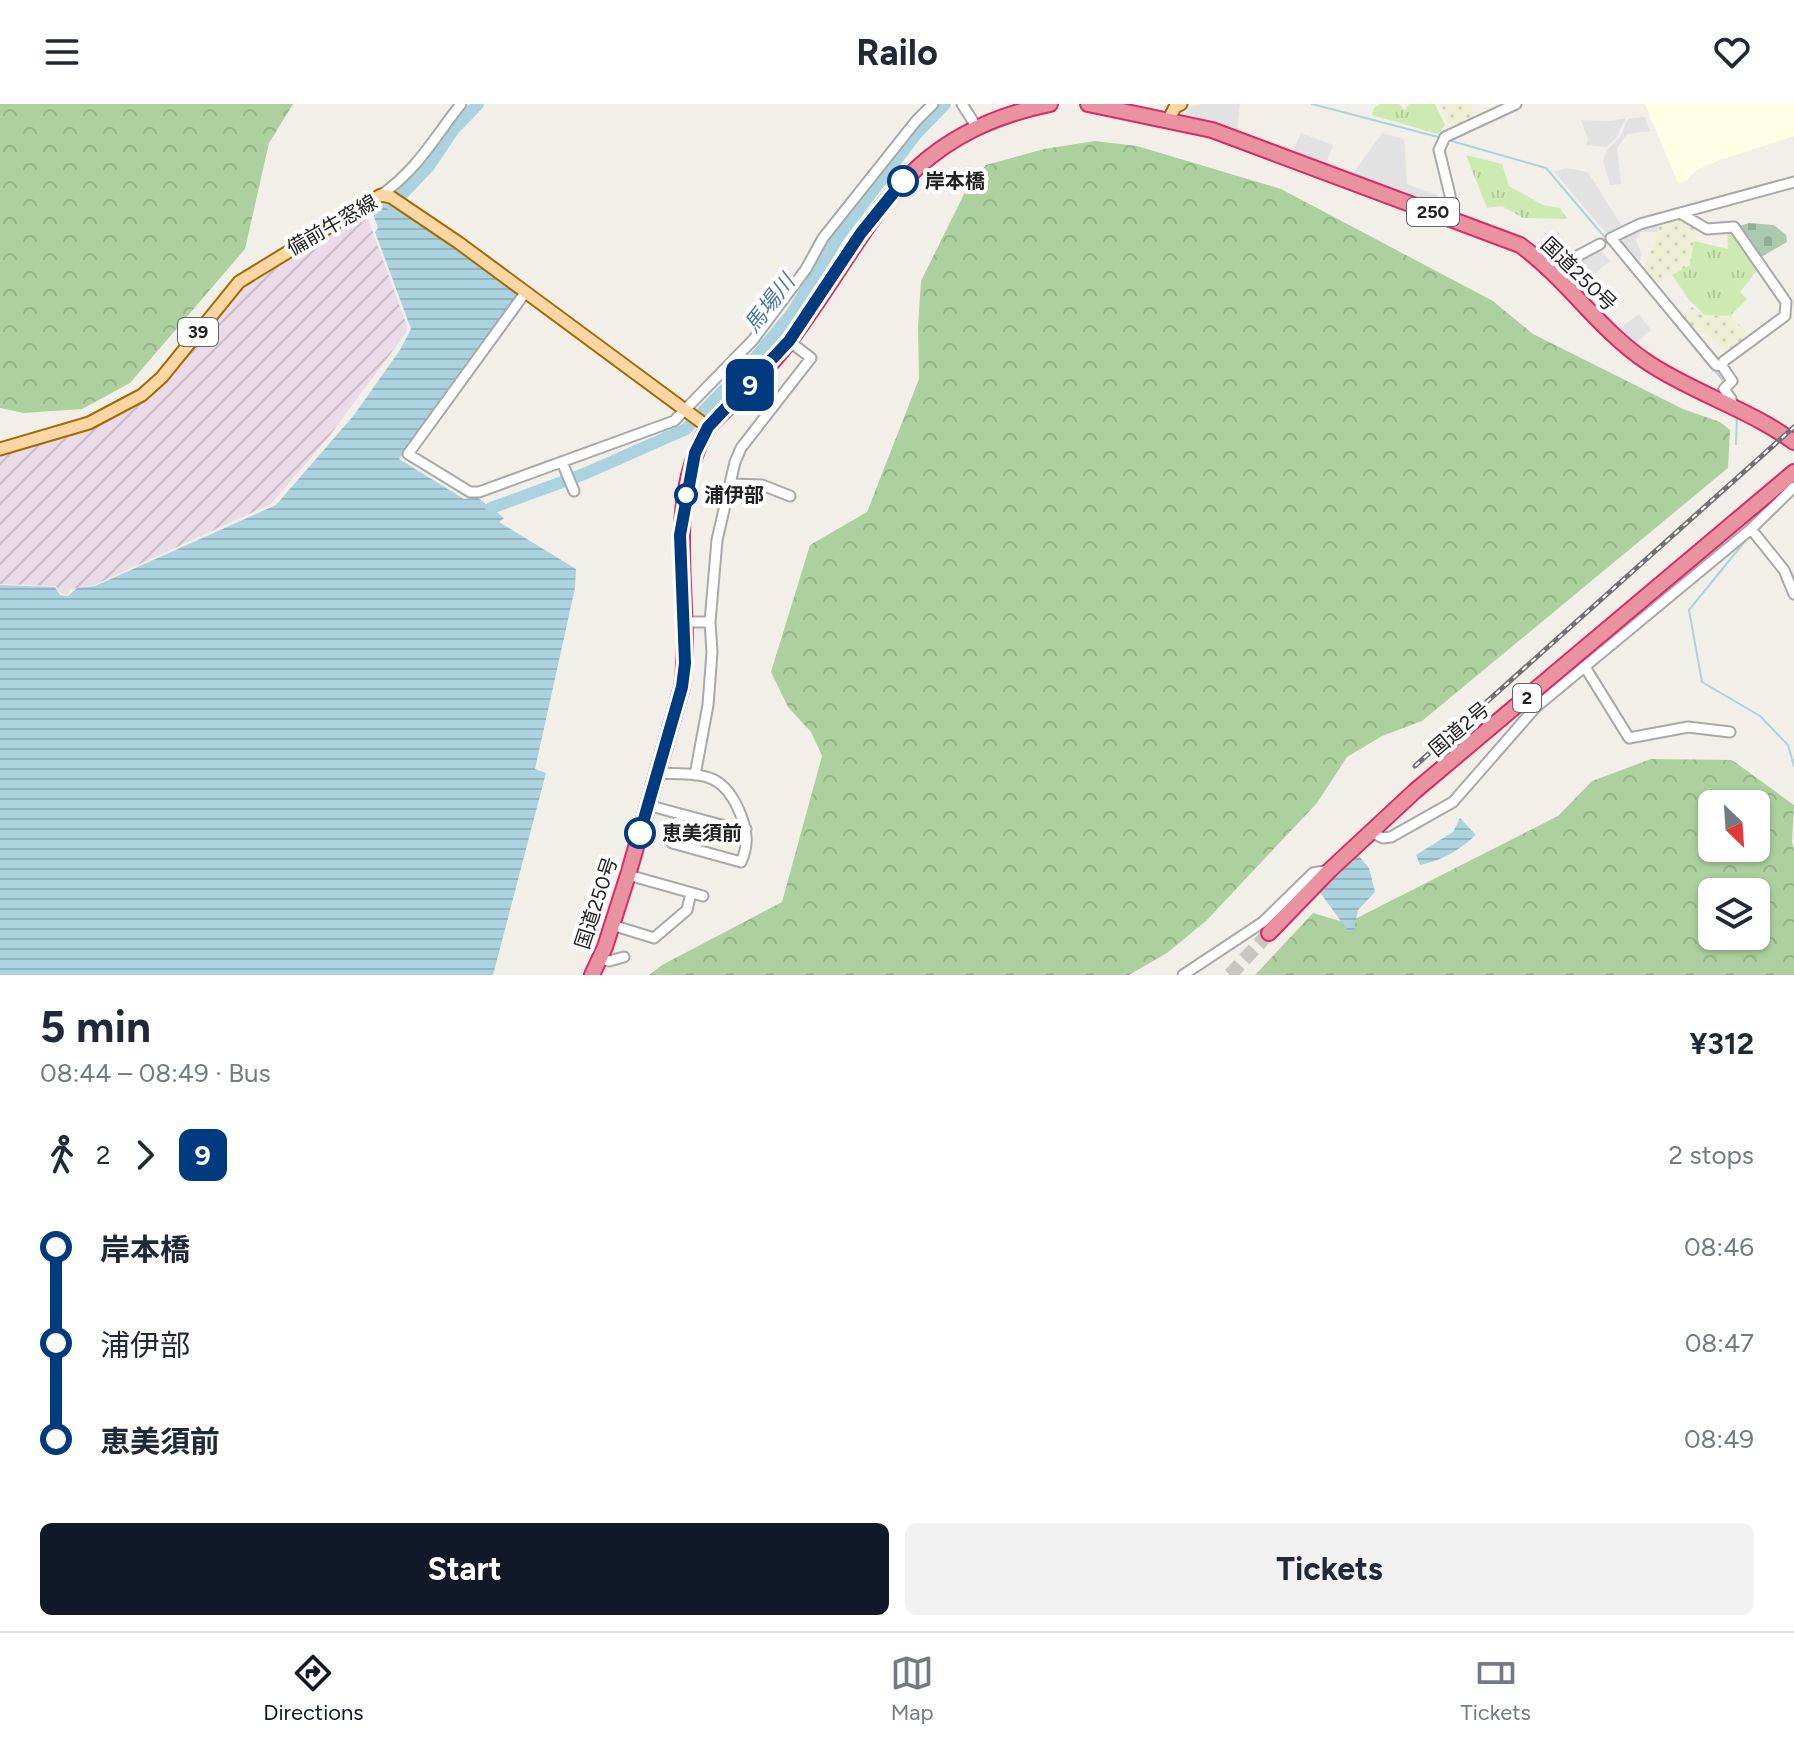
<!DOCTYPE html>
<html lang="en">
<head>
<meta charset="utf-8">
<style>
  :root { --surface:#fff; --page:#f2f2f3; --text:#1f2937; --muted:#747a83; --line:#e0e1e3; --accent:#111827 }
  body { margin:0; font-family:Figtree,"Noto Sans JP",sans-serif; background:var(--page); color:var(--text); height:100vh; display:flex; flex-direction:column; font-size:30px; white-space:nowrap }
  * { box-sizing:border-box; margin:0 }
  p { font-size:26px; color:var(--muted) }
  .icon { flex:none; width:44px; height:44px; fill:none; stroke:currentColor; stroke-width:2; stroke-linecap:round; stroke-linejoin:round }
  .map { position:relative; height:871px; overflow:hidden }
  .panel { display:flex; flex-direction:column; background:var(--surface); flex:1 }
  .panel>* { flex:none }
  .badge { padding:0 16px; border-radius:12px; font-size:28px; line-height:52px }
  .needle { width:52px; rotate:155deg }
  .controls { position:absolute; left:1698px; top:686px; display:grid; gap:16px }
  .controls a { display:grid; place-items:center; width:72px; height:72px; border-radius:12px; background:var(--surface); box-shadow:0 2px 6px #0004; font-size:40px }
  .map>.badge { position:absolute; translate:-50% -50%; box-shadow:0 0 0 4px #fff }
  .legs { display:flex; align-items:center; gap:12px; height:88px; padding:0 40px; font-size:26px }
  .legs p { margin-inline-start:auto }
  .summary { display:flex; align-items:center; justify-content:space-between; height:136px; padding:0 40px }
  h1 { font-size:44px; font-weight:700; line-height:60px }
  .button { display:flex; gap:16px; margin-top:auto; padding:16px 40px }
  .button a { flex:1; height:92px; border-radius:12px; background:var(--accent); color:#fff; font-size:32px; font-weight:700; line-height:92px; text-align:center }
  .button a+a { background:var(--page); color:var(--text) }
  ul { padding:0 40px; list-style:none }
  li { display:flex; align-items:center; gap:28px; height:96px; font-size:30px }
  li i { display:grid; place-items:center; width:12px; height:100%; margin:0 10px; background:currentColor }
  li i::after { content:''; width:20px; height:20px; margin:-10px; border:6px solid; border-radius:50%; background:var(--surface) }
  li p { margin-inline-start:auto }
  li:first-child i { background:linear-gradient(#0000 50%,currentColor 0) }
  li:last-child i { background:linear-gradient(currentColor 50%,#0000 0) }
  header { display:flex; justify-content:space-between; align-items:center; height:104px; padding:0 40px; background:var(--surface); font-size:36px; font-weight:700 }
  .dock { display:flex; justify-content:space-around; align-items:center; height:112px; border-top:2px solid var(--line); background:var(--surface); font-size:22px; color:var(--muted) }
  .dock a { display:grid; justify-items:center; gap:4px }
  .dock .selected { color:var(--accent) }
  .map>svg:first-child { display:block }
  .industrial { fill:url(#industrial-furrows) }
  .education { fill:#ffffe5 }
  .farmland { fill:url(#farmland-dots) }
  .grass { fill:url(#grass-tufts) }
  .forest { fill:url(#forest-crowns); fill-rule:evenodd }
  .cemetery { fill:url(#cemetery-stones) }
  .parking { fill:#e2e2e2 }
  .water { fill:url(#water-rules) }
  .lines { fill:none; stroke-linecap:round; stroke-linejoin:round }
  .stream { stroke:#aad3df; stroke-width:2 }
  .river { stroke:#aad3df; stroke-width:12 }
  .highway-tunnel { stroke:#c8c6c1; stroke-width:14; stroke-dasharray:14 7; stroke-linecap:butt }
  .minor-casing { stroke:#a9a9a9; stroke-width:13 }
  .major-casing { stroke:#a06b00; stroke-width:15 }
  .highway-casing { stroke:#dc2a67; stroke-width:18 }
  .minor { stroke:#fff; stroke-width:9 }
  .major { stroke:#fcd6a4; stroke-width:11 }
  .highway { stroke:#e892a2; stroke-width:14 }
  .rail-casing { stroke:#707070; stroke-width:5 }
  .rail { stroke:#fff; stroke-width:2; stroke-dasharray:6; stroke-linecap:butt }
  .line-1-casing { stroke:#fff; stroke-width:18 }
  .line-1 { stroke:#003b80; stroke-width:12 }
  .stop-1-dot { fill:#fff; stroke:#003b80; stroke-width:4 }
  .labels { text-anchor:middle; stroke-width:8; stroke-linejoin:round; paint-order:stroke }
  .shield { fill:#fff; stroke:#646464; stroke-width:2 }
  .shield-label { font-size:18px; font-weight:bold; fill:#222 }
  .stop-label { font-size:20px; font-weight:bold; fill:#222; stroke:#fff; text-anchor:start }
  .street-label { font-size:20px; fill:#222; stroke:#fff }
  .water-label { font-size:22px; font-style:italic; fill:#4a7aab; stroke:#fff }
</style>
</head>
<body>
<header><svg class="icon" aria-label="menu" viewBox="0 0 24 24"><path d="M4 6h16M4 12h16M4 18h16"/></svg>Railo<svg class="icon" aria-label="heart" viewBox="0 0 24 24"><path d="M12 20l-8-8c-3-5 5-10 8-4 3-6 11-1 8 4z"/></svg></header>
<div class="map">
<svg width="1794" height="871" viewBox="0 0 1794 871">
  <defs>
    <pattern id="industrial-furrows" width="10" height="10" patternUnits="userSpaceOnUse" patternTransform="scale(2)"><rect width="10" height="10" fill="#ebdbe8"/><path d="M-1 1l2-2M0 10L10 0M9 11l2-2" fill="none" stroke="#c9bcc7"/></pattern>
    <pattern id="farmland-dots" width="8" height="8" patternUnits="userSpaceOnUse" patternTransform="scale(2)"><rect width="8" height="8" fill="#eef0d5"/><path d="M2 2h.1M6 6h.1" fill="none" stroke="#ccceb7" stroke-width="1.8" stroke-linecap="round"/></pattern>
    <pattern id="grass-tufts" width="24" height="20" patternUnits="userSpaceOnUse" patternTransform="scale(2)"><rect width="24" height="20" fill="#cdebb0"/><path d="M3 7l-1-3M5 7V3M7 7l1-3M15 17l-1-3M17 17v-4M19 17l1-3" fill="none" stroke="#b0c997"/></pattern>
    <pattern id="forest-crowns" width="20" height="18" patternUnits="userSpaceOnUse" patternTransform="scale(2)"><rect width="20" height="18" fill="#add19e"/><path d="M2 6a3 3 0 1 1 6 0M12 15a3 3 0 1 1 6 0" fill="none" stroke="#95b388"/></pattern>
    <pattern id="cemetery-stones" width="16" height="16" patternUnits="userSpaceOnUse" patternTransform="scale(2)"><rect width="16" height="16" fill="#aacbaf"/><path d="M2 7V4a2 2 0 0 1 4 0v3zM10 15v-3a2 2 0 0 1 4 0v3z" fill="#92ae96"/></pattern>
    <pattern id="water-rules" width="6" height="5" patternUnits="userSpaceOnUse" patternTransform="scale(2)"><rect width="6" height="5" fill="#aad3df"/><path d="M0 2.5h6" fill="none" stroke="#92b5bf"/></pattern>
  </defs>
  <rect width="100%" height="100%" fill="#f2efe9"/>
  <path class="industrial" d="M382 96 367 112 407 222 406 229 327 335 271 400 94 481 71 485 67 491 60 489 56 482 0 480V351L88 324 122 310 144 296 160 282 248 176Z"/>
  <path class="education" d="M1645 0H1794V32L1717 57 1698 65 1686 77 1678 79Z"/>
  <path class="farmland" d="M1439 0H1471L1475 14 1453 23 1449 21Z
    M1678 115 1698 124 1690 161 1653 181 1643 168 1661 119Z
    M1692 203 1705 211 1730 212 1745 226 1746 238 1728 250 1712 234 1682 216Z"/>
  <path class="grass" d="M1380 0H1399L1405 6 1409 0H1435L1445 21 1438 30 1372 11 1374 4Z
    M1466 51 1502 60 1509 82 1543 101 1560 104 1567 115 1523 114 1502 102 1487 104Z
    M1732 125 1759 164 1740 188 1747 195 1730 212 1705 211 1690 197 1672 171 1690 161 1694 137 1728 145 1727 127Z"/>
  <path class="forest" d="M0 0H293L269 39 245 145 130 279 82 305 24 309 0 304Z
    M1095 37 1137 42 1281 85 1493 197 1533 230 1683 305 1720 318 1730 326 1728 364 1422 617 1382 632 1347 653 1317 699 1206 817 1167 849 1129 871H649L662 861 782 798 822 652 811 628 788 603 771 568 810 441 867 408 919 275 918 222 921 177 968 82 986 61 1044 45Z
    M1651 655 1732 656 1794 701 1792 738 1794 746V871H1255L1313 809 1347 819 1558 712 1592 677ZM1712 700H1756V744H1712ZM1712 788H1756V832H1712Z"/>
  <path class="cemetery" d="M1749 119 1774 121 1786 131 1787 138 1758 155 1736 123Z"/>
  <path class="parking" d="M1202 0H1240L1237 28 1185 14 1187 3Z
    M1645 13 1650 27 1627 30 1617 44 1621 80 1610 81 1603 56 1607 46 1620 33 1628 15Z
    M1626 14 1616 34 1606 43 1586 41 1588 35 1581 16 1611 17Z
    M1301 29 1333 41 1326 60 1292 49Z
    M1382 29 1404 35 1407 80 1438 91 1434 104 1352 71Z
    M1566 64 1588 68 1621 121 1607 130 1554 68Z
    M1659 119 1657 128H1641L1636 136 1642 151 1637 162 1615 135Z
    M1599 144 1610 157 1577 184 1562 165Z
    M1639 210 1651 226 1633 241 1616 227Z"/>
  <path class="water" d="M385 97 521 190 399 355 464 395 477 393 504 414 499 418 576 465 575 484 535 665 546 669 493 871H0V481L55 483 60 491 68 492 77 484 95 482 276 401 354 311 400 246 411 225 375 128 378 124 373 110Z
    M1460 714 1476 731C1458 747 1443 756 1420 761L1416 751 1453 728Z
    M1358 751 1369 764 1375 788 1358 806 1354 826 1348 827 1319 787 1354 752Z"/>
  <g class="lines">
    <path class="stream" d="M1312 0 1442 34
      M1448 36 1546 64 1608 137
      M1686 231 1725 279
      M1729 284 1737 294V298
      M1736 340 1737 313
      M1746 436 1689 506 1702 578 1760 612 1788 641 1794 662"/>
    <path class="river" d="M392 101 429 62 454 25 478 0
      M491 404 584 370 686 325 755 254 792 209 839 132 917 29 945 0"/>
    <path class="highway-tunnel" d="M1230 871 1269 829"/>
    <defs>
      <path id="minor" d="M962 0 976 22
        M381 91C418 65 434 34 461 0
        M1680 109 1707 125 1734 123 1786 198 1785 212 1724 257 1722 262 1732 277 1724 285 1731 295 1733 303
        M1452 115 1450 91 1439 46 1445 33 1516 0
        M1551 166 1600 140
        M525 189 408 350 470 388H479L674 317 753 236 806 165 823 134 916 17 933 0
        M1722 262 1716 261 1611 134 1640 120 1794 78
        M562 358 574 387
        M731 380 762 381 790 392
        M1751 425 1784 466 1794 490
        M684 518H710
        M1585 563 1629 634 1688 623 1730 628
        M657 669C699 671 722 665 740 709 747 726 749 741 741 758L672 739 680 711
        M695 671 708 601 712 548 710 518 717 436 735 358 741 344 811 254 789 237
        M647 701 740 726 746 725
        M1370 728 1383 734 1391 733 1453 698 1536 603 1751 425 1794 383
        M628 771 703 792
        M612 821 654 834 687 806 691 789
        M599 855 609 857 624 853
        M1183 871 1263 818 1313 769 1330 766"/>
      <path id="major" d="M1169 15 1175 3 1181 0
        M0 345 89 319 142 291 162 273 239 178 381 91 391 93 459 139 708 323"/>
      <path id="highway" d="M1088 0 1212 26 1520 141C1567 175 1599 226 1647 258 1693 289 1749 305 1794 338
        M1269 829 1330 766 1415 687 1794 368
        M592 871 605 843 628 771 682 583C694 494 661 407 708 323 735 296 765 269 788 239 873 127 895 32 1050 0"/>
    </defs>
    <use href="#minor" class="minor-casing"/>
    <use href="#major" class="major-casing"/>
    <use href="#highway" class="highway-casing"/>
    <use href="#minor" class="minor"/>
    <use href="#major" class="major"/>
    <use href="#highway" class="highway"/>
    <defs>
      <path id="rail" d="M1415 662 1794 323"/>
    </defs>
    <use href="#rail" class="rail-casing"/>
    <use href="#rail" class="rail"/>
  </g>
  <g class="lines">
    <defs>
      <path id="line-1" d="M640 729 682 583 685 559 680 431 695 349 708 323 789 237 861 129 903 77"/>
    </defs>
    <use href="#line-1" class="line-1-casing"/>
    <use href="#line-1" class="line-1"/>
  </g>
  <g class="stop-1-dot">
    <circle cx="903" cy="77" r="14"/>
    <circle cx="686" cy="391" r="10"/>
    <circle cx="640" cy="729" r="14"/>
  </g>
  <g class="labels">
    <g class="shield">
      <rect x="1407" y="94" width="52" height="28" rx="6"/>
      <rect x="178" y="214" width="40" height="28" rx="6"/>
      <rect x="1513" y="580" width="28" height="28" rx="6"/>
    </g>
    <g class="shield-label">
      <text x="1433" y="114">250</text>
      <text x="198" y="234">39</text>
      <text x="1527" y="600">2</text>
    </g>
    <g class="stop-label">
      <text x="925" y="84">岸本橋</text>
      <text x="704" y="398">浦伊部</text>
      <text x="662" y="736">恵美須前</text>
    </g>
    <g class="street-label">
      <text transform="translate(332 121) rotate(-30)" y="7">備前牛窓線</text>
      <text transform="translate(1579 170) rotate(44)" y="7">国道250号</text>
      <text transform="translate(1459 625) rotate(-40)" y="7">国道2号</text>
      <text transform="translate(596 799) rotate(-72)" y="7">国道250号</text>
    </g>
    <g class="water-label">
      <text transform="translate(769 199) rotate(-52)" y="8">馬場川</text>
    </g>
  </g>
</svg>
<div class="controls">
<a><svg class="needle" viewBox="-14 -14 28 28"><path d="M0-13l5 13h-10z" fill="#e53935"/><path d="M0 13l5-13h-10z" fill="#747a83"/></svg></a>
<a><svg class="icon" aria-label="layers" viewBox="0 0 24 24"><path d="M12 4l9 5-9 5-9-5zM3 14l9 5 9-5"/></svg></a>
</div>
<b class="badge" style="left:750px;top:281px;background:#003b80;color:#fff">9</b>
</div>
<section class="panel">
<div class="summary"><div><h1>5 min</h1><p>08:44 – 08:49 · Bus</p></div><b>¥312</b></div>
<div class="legs"><svg class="icon" aria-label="walk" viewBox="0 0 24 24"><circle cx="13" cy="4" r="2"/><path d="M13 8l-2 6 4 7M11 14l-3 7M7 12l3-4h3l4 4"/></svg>2<svg class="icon" aria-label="forward" viewBox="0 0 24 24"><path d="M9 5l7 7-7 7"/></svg><b class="badge" style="background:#003b80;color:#fff">9</b><p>2 stops</p></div>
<ul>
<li><i style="color:#003b80"></i><b>岸本橋</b><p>08:46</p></li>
<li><i style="color:#003b80"></i><span>浦伊部</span><p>08:47</p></li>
<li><i style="color:#003b80"></i><b>恵美須前</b><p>08:49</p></li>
</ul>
<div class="button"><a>Start</a><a>Tickets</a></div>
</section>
<nav class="dock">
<a class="selected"><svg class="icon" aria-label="directions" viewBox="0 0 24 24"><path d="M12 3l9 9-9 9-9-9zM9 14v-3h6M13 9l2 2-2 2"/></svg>Directions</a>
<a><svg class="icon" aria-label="map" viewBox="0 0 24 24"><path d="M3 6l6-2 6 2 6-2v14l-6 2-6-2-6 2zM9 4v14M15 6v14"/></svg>Map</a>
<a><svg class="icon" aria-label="tickets" viewBox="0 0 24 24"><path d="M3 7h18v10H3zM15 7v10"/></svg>Tickets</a>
</nav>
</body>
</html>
